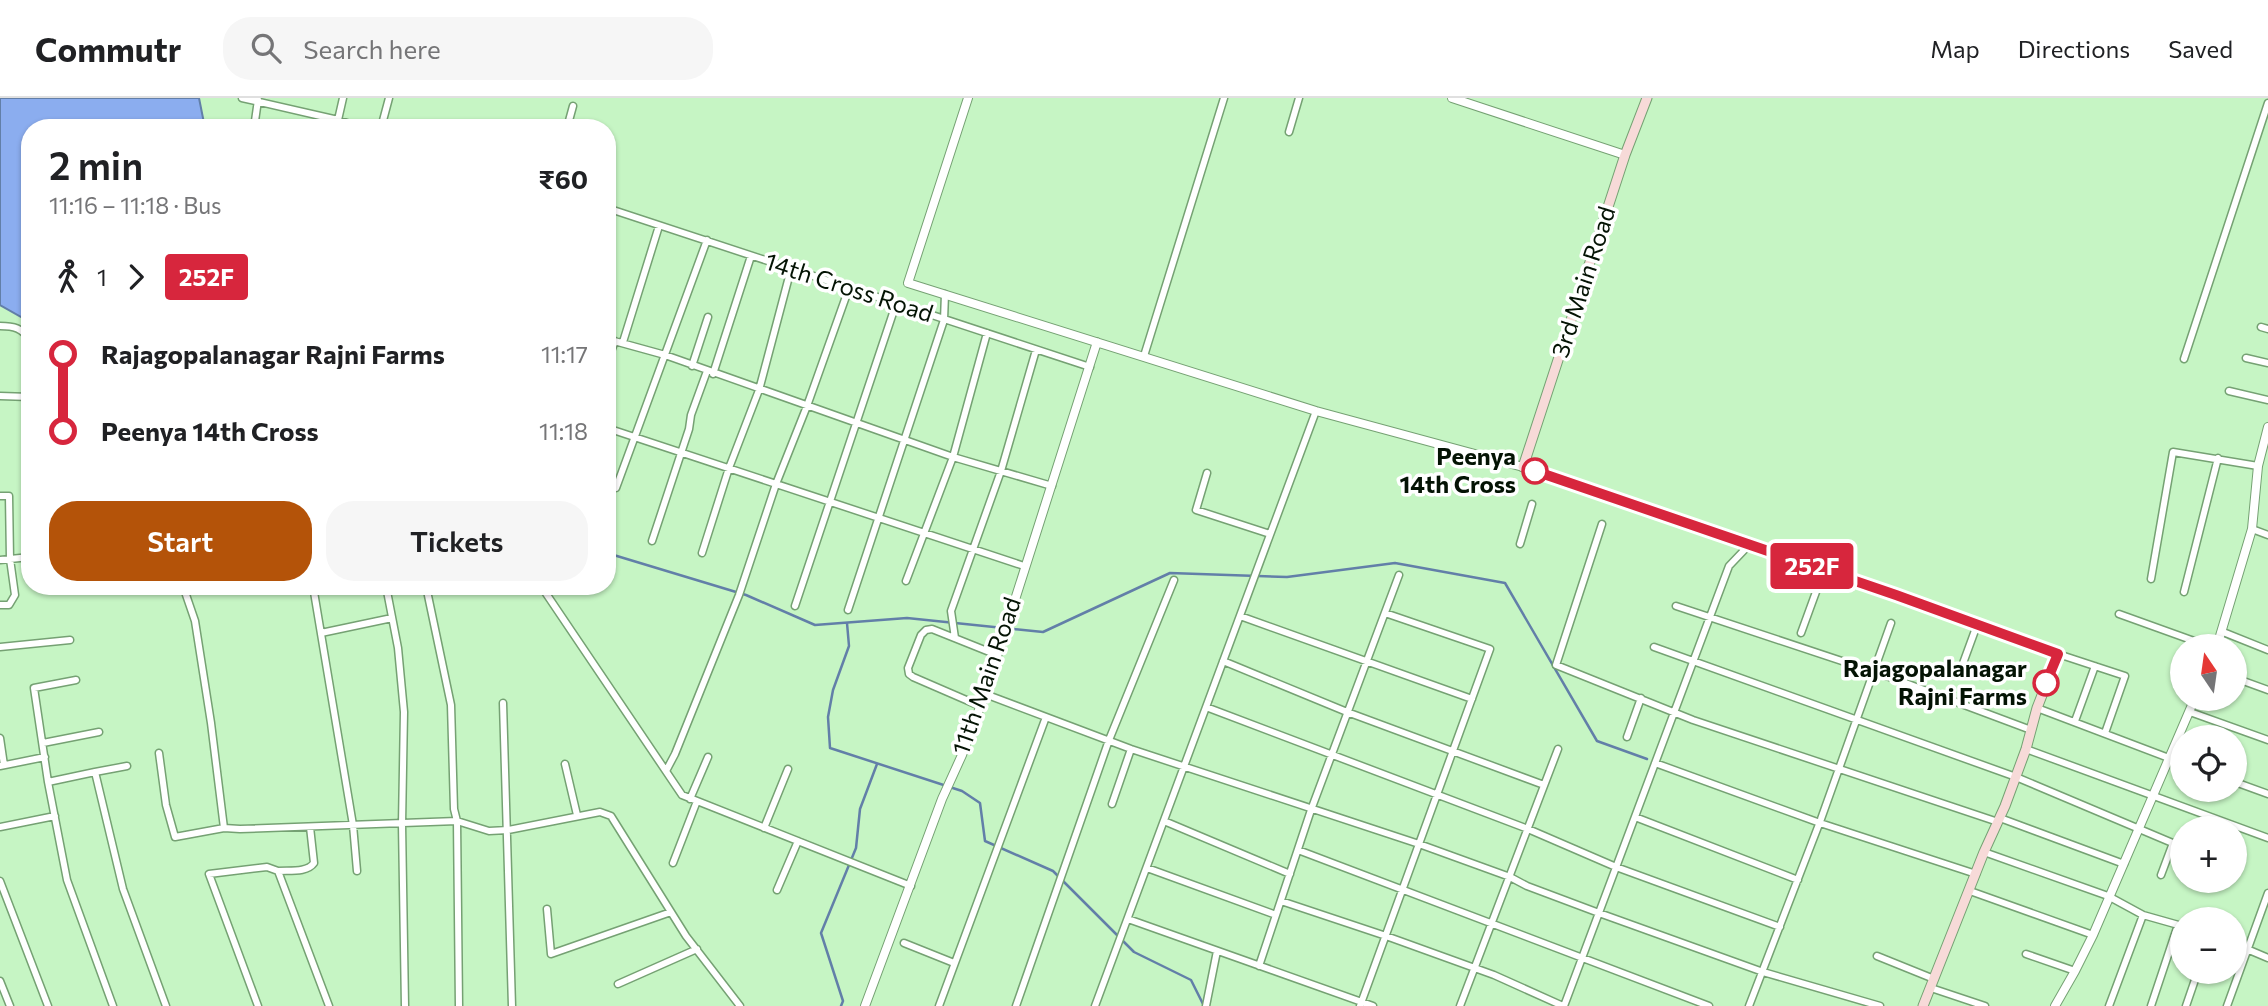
<!DOCTYPE html>
<html lang="en">
<head>
<meta charset="utf-8">
<style>
  :root { --surface:#fff; --page:#f6f6f6; --text:#202124; --muted:#757577; --line:#e0e0e0; --accent:#b45309 }
  body { margin:0; font-family:Commissioner,sans-serif; background:var(--page); color:var(--text); height:100vh; display:flex; flex-direction:column; font-size:26px; white-space:nowrap }
  * { box-sizing:border-box; margin:0 }
  p { font-size:23px; color:var(--muted) }
  .icon { flex:none; width:38px; height:38px; fill:none; stroke:currentColor; stroke-width:2; stroke-linecap:round; stroke-linejoin:round }
  .map { position:relative; flex:1; overflow:hidden }
  .panel { position:absolute; left:21px; top:21px; width:595px; height:476px; display:flex; flex-direction:column; background:var(--surface); border-radius:28px; box-shadow:0 2px 5px #0004 }
  .panel>* { flex:none }
  .badge { padding:0 14px; border-radius:5px; font-size:24px; line-height:46px }
  .needle { width:46px; rotate:347deg }
  .fabs { position:absolute; left:2170px; top:536px; display:grid; gap:14px }
  .fabs a { display:grid; place-items:center; width:77px; height:77px; border-radius:50%; background:var(--surface); box-shadow:0 2px 5px #0004; font-size:35px }
  .map>.badge { position:absolute; translate:-50% -50%; box-shadow:0 0 0 4px #fff }
  .legs { display:flex; align-items:center; gap:10px; height:77px; padding:0 28px; font-size:23px }
  .legs p { margin-inline-start:auto }
  .summary { display:flex; align-items:center; justify-content:space-between; height:119px; padding:0 28px }
  h1 { font-size:38px; font-weight:600; line-height:52px }
  .primary-button { display:flex; gap:14px; margin-top:auto; padding:14px 28px }
  .primary-button a { flex:1; height:80px; border-radius:28px; background:var(--accent); color:#fff; font-size:28px; font-weight:600; line-height:80px; text-align:center }
  .primary-button a+a { background:var(--page); color:var(--text) }
  ul { padding:0 28px; list-style:none }
  li { display:flex; align-items:center; gap:24px; height:77px; font-size:26px }
  li i { display:grid; place-items:center; width:10px; height:100%; margin:0 9px; background:currentColor }
  li i::after { content:''; width:18px; height:18px; margin:-9px; border:5px solid; border-radius:50%; background:var(--surface) }
  li p { margin-inline-start:auto }
  li:first-child i { background:linear-gradient(#0000 50%,currentColor 0) }
  li:last-child i { background:linear-gradient(currentColor 50%,#0000 0) }
  header { display:flex; align-items:center; gap:42px; box-sizing:border-box; height:98px; padding:0 35px; background:var(--surface); border-bottom:2px solid var(--line) }
  header strong { font-size:33px }
  nav { display:flex; gap:38px; margin-inline-start:auto; font-size:24px }
  .search { width:490px; height:63px; background:var(--page); display:flex; align-items:center; gap:18px; box-sizing:border-box; padding:0 24px; border-radius:28px; color:var(--muted); font-size:26px }
  .map>svg:first-child { display:block }
  .water { fill:#8badef; stroke:#627fa8; stroke-width:2 }
  .lines { fill:none; stroke-linecap:round; stroke-linejoin:round }
  .stream { stroke:#627fa8; stroke-width:2.5 }
  .minor-casing { stroke:#75a173; stroke-width:9 }
  .tertiary-casing { stroke:#75a173; stroke-width:10 }
  .secondary-casing { stroke:#75a173; stroke-width:11 }
  .minor { stroke:#fff; stroke-width:6 }
  .tertiary { stroke:#fff; stroke-width:8 }
  .secondary { stroke:#f7dad8; stroke-width:9 }
  .line-1-casing { stroke:#fff; stroke-width:16 }
  .line-1 { stroke:#d7263d; stroke-width:10 }
  .stop-1-dot { fill:#fff; stroke:#d7263d; stroke-width:3.5 }
  .labels { text-anchor:middle; stroke-width:7; stroke-linejoin:round; paint-order:stroke }
  .street-label { font-size:24px; fill:#041304; stroke:#fff }
  .stop-label { font-size:24px; font-weight:bold; fill:#041304; stroke:#fff; text-anchor:end }
</style>
</head>
<body>
<header>
<strong>Commutr</strong>
<div class="search"><svg class="icon" aria-label="search" viewBox="0 0 24 24"><circle cx="10" cy="10" r="6"/><path d="M15 15l6 6"/></svg>Search here</div>
<nav><a>Map</a><a>Directions</a><a>Saved</a></nav>
</header>
<div class="map">
<svg width="2268" height="908" viewBox="0 0 2268 908">
  <rect width="100%" height="100%" fill="#c6f5c4"/>
  <path class="water" d="M0 0H199L205 30H30V224L0 207Z"/>
  <g class="lines">
    <path class="stream" d="M607 455 746 497 815 527 907 520 1043 534 1170 475 1287 479 1395 465 1505 485 1597 643 1647 661
      M847 525 849 548 833 592 828 619 830 650 962 693 980 705 985 743 1053 773 1134 854 1191 882 1204 908
      M841 908 843 903 821 835 856 750 860 711 877 666"/>
    <defs>
      <path id="minor" d="M242 0 338 22 362 30
        M338 22 343 0
        M254 30 258 2
        M381 30 389 0
        M567 30 573 8
        M1289 34 1299 0
        M607 110 1090 269
        M0 228C14 228 22 230 30 242
        M2261 229 2268 231
        M607 241 665 257 953 359 1052 388
        M623 244 659 128
        M1144 258 1224 0
        M2246 260 2268 265
        M2184 261 2268 5
        M607 264 615 243
        M692 268 708 219
        M713 276 751 158
        M2229 293 2268 302
        M0 298 30 299
        M607 330 1024 468
        M1207 375 1196 412 1270 436
        M616 390 707 142
        M0 398H9L10 461 15 497 9 507H0
        M1602 426 1556 567 1693 622 1998 724
        M2252 431 2268 437
        M652 443 689 331 691 317 707 273
        M1520 446 1532 406
        M702 455 729 370 759 292 791 171
        M0 462 30 459
        M2151 481 2173 354 2258 368
        M906 483 953 359 987 235
        M183 488 195 523 211 625 224 730
        M313 488 353 727 357 773
        M386 488 398 550 404 614 402 726 405 908
        M426 488 451 607 454 711 457 723 459 908
        M541 488 682 697 911 788
        M2184 494 2218 360
        M795 508 896 206
        M1676 508 1884 577 2031 632
        M848 512 944 222 945 196
        M2119 516 2208 548
        M1240 518 1472 601
        M2223 534 2268 552
        M321 535 392 520
        M1801 535 1824 472
        M955 540 951 513 1001 373 1036 252
        M0 549 70 542
        M1654 549 2016 679 2182 749
        M2058 556 2125 578 2105 635
        M1223 563 1347 614 1544 687
        M1962 568 1977 527
        M2235 580 2268 592
        M76 582 34 590 48 684 67 782 113 908
        M985 596 1131 651 1419 746 1510 779 1527 788 1599 815 1763 874 1880 908
        M503 605 512 908
        M980 608 913 579 909 576 908 570 921 537 926 532 932 531 997 557
        M1206 609 1528 731 1616 769 1780 829
        M2037 610 2182 665
        M2190 614 2268 642
        M2075 623 2095 568
        M1627 639 1641 600
        M0 640 4 667
        M43 645 99 634
        M2026 651 2268 740
        M159 655 166 707 175 739 224 730 240 731 457 723 489 733 508 732 600 714 611 718 686 838 740 908
        M1655 665 1820 725 1976 776
        M565 666 577 717
        M0 668 45 659
        M666 673 675 656 739 497 776 386 807 308 849 190
        M95 674 127 668
        M48 684 95 674 123 791 166 908
        M2235 684 2268 696
        M690 701 708 659
        M1112 706 1131 651
        M1635 719 1798 782
        M2000 720 2124 766
        M1164 723 1290 776
        M0 729 55 718
        M764 730 788 671
        M1298 752 1709 908
        M1984 754 2108 798 2143 817 2182 828
        M673 765 697 703
        M1147 770 1276 817
        M278 773C289 772 307 775 314 765L310 729
        M2161 777 2173 745
        M0 783 48 908
        M777 792 798 743
        M1970 793 2093 837
        M1281 803 1386 838 1494 877 1563 908
        M547 811 551 856 671 814
        M1128 821 1373 908
        M904 845 954 865
        M2235 846 2268 860
        M2026 856 2075 873
        M1877 858 1934 881
        M1259 868 1311 712 1399 477
        M0 883 10 908
        M618 886 697 851
        M1931 890 1985 908
        M258 908 209 776 267 769 278 773 329 908
        M939 908 1046 619
        M1016 908 1109 642 1174 482
        M1095 908 1316 313
        M1206 908 1217 853
        M1360 908 1490 551 1385 515
        M1460 908 1558 651
        M1564 908 1729 468 1750 446
        M1749 908 1821 721 1891 525
        M2109 908 2143 817
        M2151 908 2178 827
        M2186 908 2198 873
        M2227 908 2268 795"/>
      <path id="tertiary" d="M968 0 908 185 1316 313 1523 369
        M1452 0 1625 57
        M2217 548 2252 431 2258 368 2268 329
        M865 908 942 701 962 657 985 596 1097 244
        M2055 908 2075 873 2093 837 2195 600"/>
      <path id="secondary" d="M1647 0 1625 57 1523 369 1896 497 2058 556 2037 610 2026 651 2005 708 1984 754 1923 908"/>
    </defs>
    <use href="#minor" class="minor-casing"/>
    <use href="#tertiary" class="tertiary-casing"/>
    <use href="#secondary" class="secondary-casing"/>
    <use href="#minor" class="minor"/>
    <use href="#tertiary" class="tertiary"/>
    <use href="#secondary" class="secondary"/>
  </g>
  <g class="lines">
    <defs>
      <path id="line-1" d="M1535 373 1896 497 2058 556 2046 585"/>
    </defs>
    <use href="#line-1" class="line-1-casing"/>
    <use href="#line-1" class="line-1"/>
  </g>
  <g class="stop-1-dot">
    <circle cx="1535" cy="373" r="12"/>
    <circle cx="2046" cy="585" r="12"/>
  </g>
  <g class="labels">
    <g class="street-label">
      <text transform="translate(1584 184) rotate(-72)" y="8">3rd Main Road</text>
      <text transform="translate(849 190) rotate(18)" y="8">14th Cross Road</text>
      <text transform="translate(987 578) rotate(-71)" y="8">11th Main Road</text>
    </g>
    <g class="stop-label">
      <text x="1516" y="367">Peenya<tspan x="1516" dy="28">14th Cross</tspan></text>
      <text x="2027" y="579">Rajagopalanagar<tspan x="2027" dy="28">Rajni Farms</tspan></text>
    </g>
  </g>
</svg>
<div class="fabs">
<a><svg class="needle" viewBox="-14 -14 28 28"><path d="M0-13l5 13h-10z" fill="#e53935"/><path d="M0 13l5-13h-10z" fill="#757577"/></svg></a>
<a><svg class="icon" aria-label="locate" viewBox="0 0 24 24"><circle cx="12" cy="12" r="6"/><path d="M12 2v4M12 18v4M2 12h4M18 12h4"/></svg></a>
<a>+</a>
<a>−</a>
</div>
<b class="badge" style="left:1812px;top:468px;background:#d7263d;color:#fff">252F</b>
<section class="panel">
<div class="summary"><div><h1>2 min</h1><p>11:16 – 11:18 · Bus</p></div><b>₹60</b></div>
<div class="legs"><svg class="icon" aria-label="walk" viewBox="0 0 24 24"><circle cx="13" cy="4" r="2"/><path d="M13 8l-2 6 4 7M11 14l-3 7M7 12l3-4h3l4 4"/></svg>1<svg class="icon" aria-label="forward" viewBox="0 0 24 24"><path d="M9 5l7 7-7 7"/></svg><b class="badge" style="background:#d7263d;color:#fff">252F</b></div>
<ul>
<li><i style="color:#d7263d"></i><b>Rajagopalanagar Rajni Farms</b><p>11:17</p></li>
<li><i style="color:#d7263d"></i><b>Peenya 14th Cross</b><p>11:18</p></li>
</ul>
<div class="primary-button"><a>Start</a><a>Tickets</a></div>
</section>
</div>
</body>
</html>
